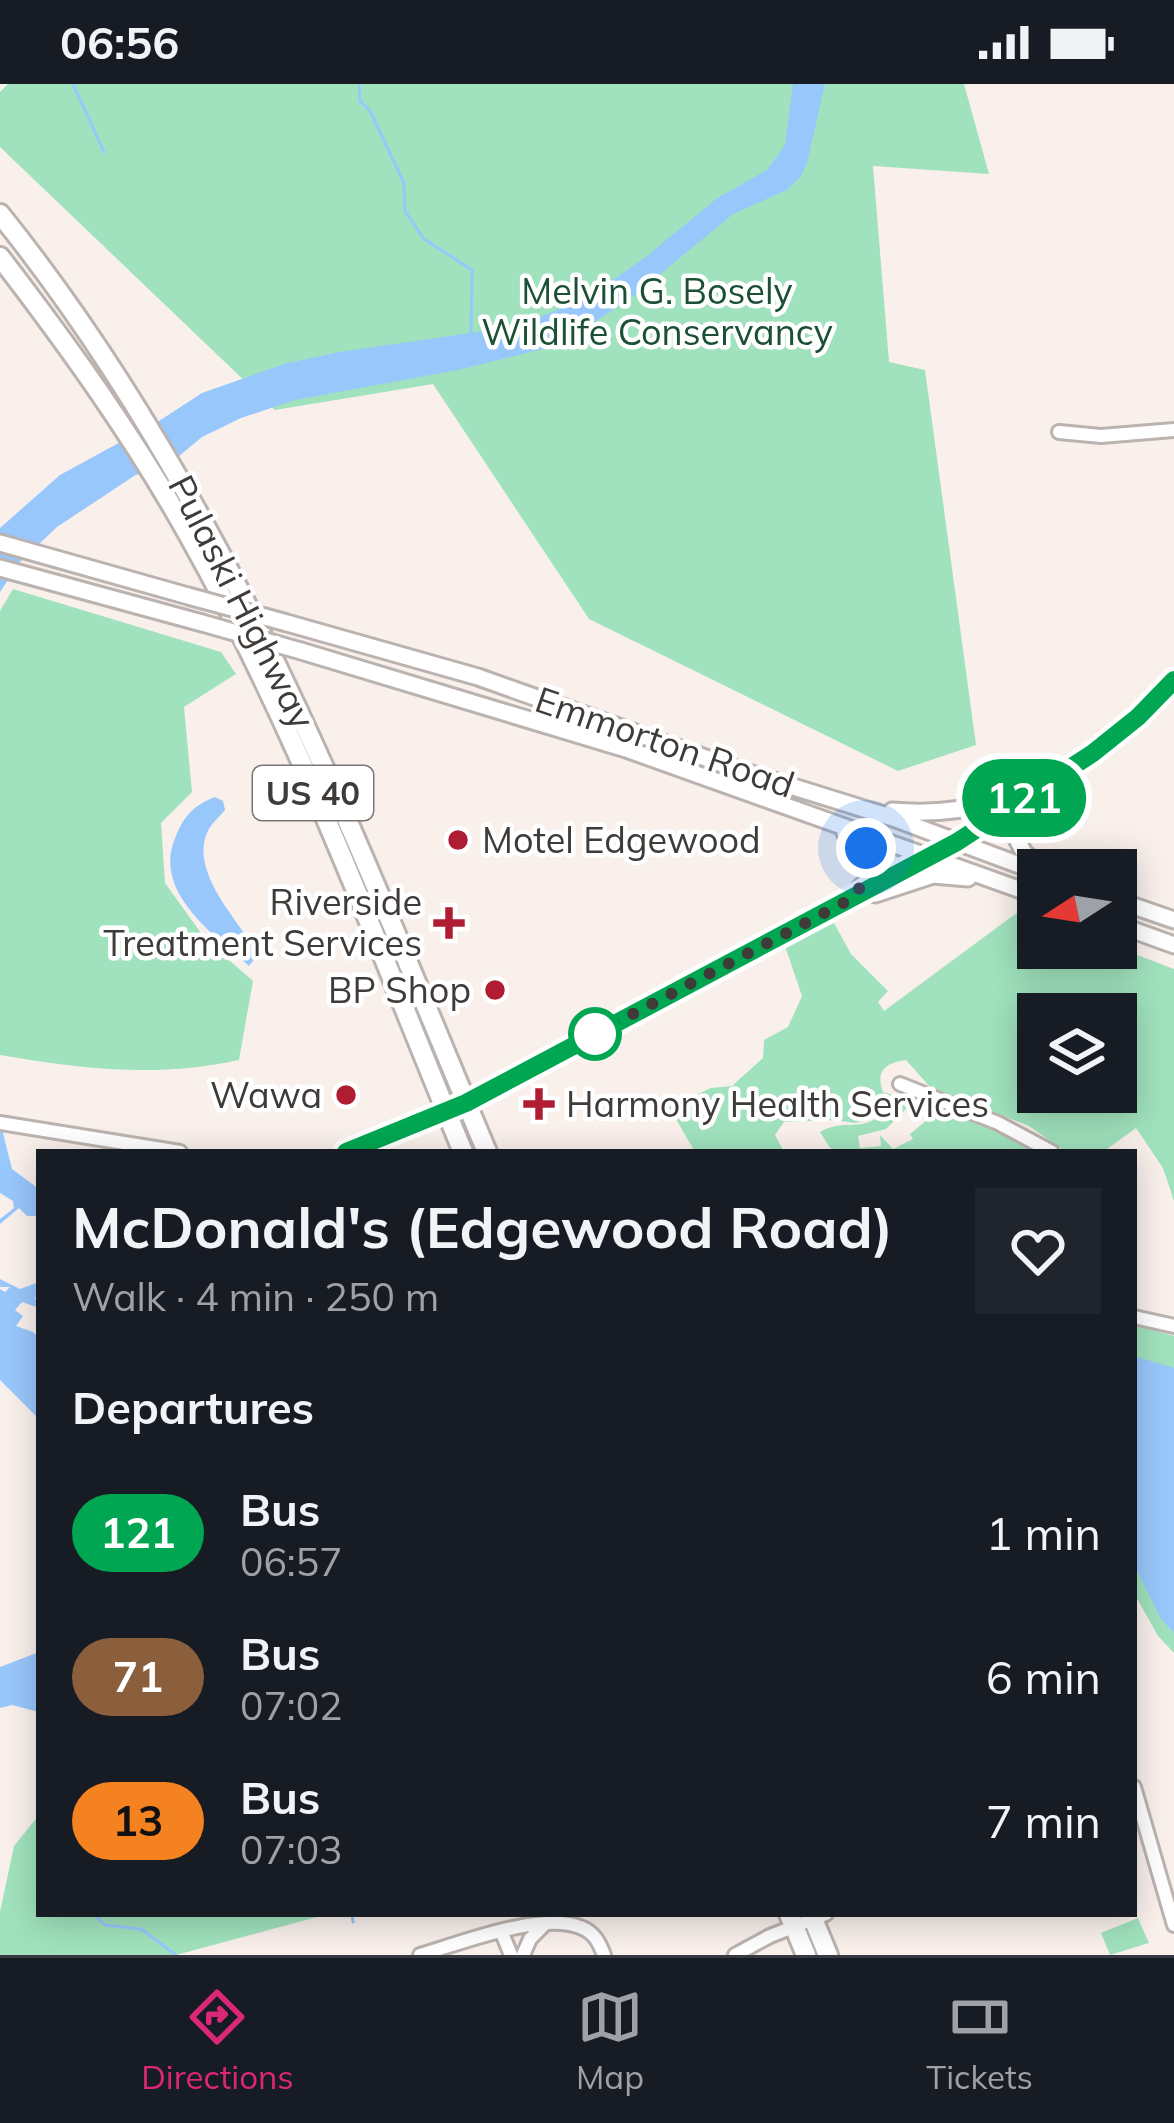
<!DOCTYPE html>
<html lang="en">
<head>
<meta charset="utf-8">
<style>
  :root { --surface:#171b24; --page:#20242c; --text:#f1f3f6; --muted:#9ea1a6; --line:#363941; --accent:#db2777 }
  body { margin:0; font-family:Mulish,sans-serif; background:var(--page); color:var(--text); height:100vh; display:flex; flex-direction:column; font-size:45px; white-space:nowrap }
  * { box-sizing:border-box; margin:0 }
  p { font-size:39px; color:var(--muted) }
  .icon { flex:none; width:66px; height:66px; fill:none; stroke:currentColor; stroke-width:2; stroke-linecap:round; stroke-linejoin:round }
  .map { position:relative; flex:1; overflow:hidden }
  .side { position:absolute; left:36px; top:1065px; width:1101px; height:768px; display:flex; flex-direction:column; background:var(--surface); border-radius:0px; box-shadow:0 6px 30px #0003 }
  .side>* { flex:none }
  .badge { padding:0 24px; border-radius:39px; font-size:42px; line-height:78px }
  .needle { width:78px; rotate:258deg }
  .buttons { position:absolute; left:1017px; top:765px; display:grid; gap:24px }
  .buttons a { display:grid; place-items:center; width:120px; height:120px; border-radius:0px; background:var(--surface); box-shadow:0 6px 30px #0003; font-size:60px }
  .you { position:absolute; width:60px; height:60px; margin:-30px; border:9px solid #fff; border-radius:50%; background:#1a73e8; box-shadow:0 0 0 18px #1a73e833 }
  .map>.badge { position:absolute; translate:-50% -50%; box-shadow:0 0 0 6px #fff }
  h2 { padding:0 36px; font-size:45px; line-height:108px }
  .round { display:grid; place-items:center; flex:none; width:126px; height:126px; border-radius:0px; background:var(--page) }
  .headline { display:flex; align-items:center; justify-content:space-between; height:204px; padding:0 36px }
  h1 { font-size:57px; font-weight:700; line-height:90px }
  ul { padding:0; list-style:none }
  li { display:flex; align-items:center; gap:36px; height:144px; padding:0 36px }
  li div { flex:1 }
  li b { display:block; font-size:45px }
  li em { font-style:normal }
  li .badge { min-width:132px; font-weight:700; text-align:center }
  .status { display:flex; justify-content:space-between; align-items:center; height:84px; padding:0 60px; background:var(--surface); direction:ltr }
  .status svg { height:33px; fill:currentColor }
  .dock { display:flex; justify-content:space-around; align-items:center; height:168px; border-top:3px solid var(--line); background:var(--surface); font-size:33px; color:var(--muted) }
  .dock a { display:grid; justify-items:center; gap:6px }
  .dock .selected { color:var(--accent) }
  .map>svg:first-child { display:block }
  .green { fill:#a0e2bd; fill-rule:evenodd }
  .water { fill:#98c7fc }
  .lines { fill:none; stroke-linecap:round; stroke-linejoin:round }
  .stream { stroke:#98c7fc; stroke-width:3 }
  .minor-casing { stroke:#bbb3af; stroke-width:18 }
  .major-casing { stroke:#bbb3af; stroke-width:21 }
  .highway-casing { stroke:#bbb3af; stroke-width:24 }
  .minor { stroke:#fff; stroke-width:12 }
  .major { stroke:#fff; stroke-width:15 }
  .highway { stroke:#fff; stroke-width:18 }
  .major-bridge-casing { stroke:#bbb3af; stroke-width:21; stroke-linecap:butt }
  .major-bridge { stroke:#fff; stroke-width:15 }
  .line-casing { stroke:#fff; stroke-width:27 }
  .line { stroke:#00a651; stroke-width:18 }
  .walk { stroke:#3f3b39; stroke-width:12; stroke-dasharray:0 21.6 }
  .poi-dot { fill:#b01c32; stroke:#fff; stroke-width:4.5 }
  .stop-dot { fill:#fff; stroke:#00a651; stroke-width:6 }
  .labels { text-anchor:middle; stroke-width:9; stroke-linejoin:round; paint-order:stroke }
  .shield { fill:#fff; stroke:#797674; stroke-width:3 }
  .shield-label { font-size:33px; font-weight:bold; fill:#3f3b39 }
  .park-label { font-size:36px; fill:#1b5036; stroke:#fff }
  .street-label { font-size:36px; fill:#3f3b39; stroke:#fff }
  .poi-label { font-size:36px; fill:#3f3b39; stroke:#fff; text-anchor:end }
</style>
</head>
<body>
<div class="status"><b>06:56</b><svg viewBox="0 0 49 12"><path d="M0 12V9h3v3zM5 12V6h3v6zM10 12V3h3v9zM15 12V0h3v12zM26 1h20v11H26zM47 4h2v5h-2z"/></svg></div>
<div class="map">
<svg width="1174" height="1871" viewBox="0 0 1174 1871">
  <rect width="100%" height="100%" fill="#f9f0ec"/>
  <path class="green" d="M8 0H964L989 90 873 82 889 278 925 286 976 661 898 687 589 535 433 300 275 326 0 63V8Z
    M13 505 221 568 236 590 184 623 192 708 161 739 165 799 206 856 253 897 239 976C158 994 81 985 0 971V527Z
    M1018 828 1038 835V864L1116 863 1174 885V1117L1163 1084 1136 1044 1103 1068H1066L1029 1042 930 1003 906 976C886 979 875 986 883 1008L907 1015V1024L886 1045 858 1052 860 1064 881 1062 880 1051 893 1065 913 1055 910 1050 928 1035 922 1025 926 1021 988 1042 1036 1068H840L830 1064 820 1048C846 1033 861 1051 887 1026L878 1018 883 1025 867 1037 854 1039 835 1036 784 1038 775 1051 784 1068H695L669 1023 711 1004 732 1002 763 974 764 956 788 943 802 912 785 862 834 839 851 870 888 907 878 918 884 927ZM1038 930H1116V1008H1038Z
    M1134 1241 1174 1252V1569L1158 1552 1134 1509Z
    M39 1731V1830H328L176 1871H0V1828L14 1762Z
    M1138 1834 1149 1859 1110 1871 1101 1849Z"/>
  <path class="water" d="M793 0H825L807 79 801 92 787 106 733 130 636 210 563 260 458 286 295 316 241 334 202 353 179 372 134 392 57 443 20 478 0 508V444L60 391 159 337 202 309 284 280 339 268 478 248 542 232 589 213 647 172 716 115 767 86 785 61Z
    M215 713 223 717 225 726C219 733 210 741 207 749 190 789 239 837 258 870L249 882C213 850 151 807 176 752 184 732 194 721 215 713Z
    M0 1037 12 1085 39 1105V1132H27L19 1124 0 1140V1135L14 1124 13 1117 0 1109Z
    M0 1195 20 1205 39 1198V1211L35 1214 39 1224 22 1218 15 1226 23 1232 16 1242 33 1248 39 1254V1335L0 1296V1205L5 1208 10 1203H0Z
    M1134 1272 1174 1284V1549L1161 1535 1134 1481Z
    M39 1568V1628L12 1621 0 1624V1583Z"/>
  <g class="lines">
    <path class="stream" d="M73 0 104 68
      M359 0 360 17 370 27 404 99 405 127 424 155 472 186 471 250
      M94 1830 105 1841 141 1845 176 1871
      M352 1830 353 1838"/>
    <defs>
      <path id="minor" d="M1059 348 1101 352 1174 346
        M900 1000 998 1039 1052 1068
        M0 1039 180 1068
        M346 1068 447 1028
        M1134 1233 1174 1242
        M1134 1703 1174 1841
        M502 1849 511 1871
        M420 1871C458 1860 542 1827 580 1843 594 1848 599 1858 604 1871
        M523 1871 530 1855 545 1840
        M735 1871 770 1852 826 1830"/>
      <path id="major" d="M0 459 188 512
        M0 484 202 539
        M287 539 478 593 742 687 893 734 1038 788
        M301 567 626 665 1038 812
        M1032 716 1022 727 1017 755 1024 769 1043 784
        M892 727C938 731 978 725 1021 709
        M845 749C863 761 874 771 869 795L859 805
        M875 810 933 791 968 794
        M1116 816 1174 836
        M1116 840 1174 861
        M447 1028C556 976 663 916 770 859 910 784 1064 712 1174 596"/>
      <path id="highway" d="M0 130C226 411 349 740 487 1068
        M0 173C69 263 134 353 189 452 299 648 377 861 463 1068
        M789 1830 806 1871
        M811 1830 828 1871"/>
    </defs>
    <use href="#minor" class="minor-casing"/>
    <use href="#major" class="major-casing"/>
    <use href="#highway" class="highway-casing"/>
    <use href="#minor" class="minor"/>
    <use href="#major" class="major"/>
    <use href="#highway" class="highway"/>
    <defs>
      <path id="major-bridge" d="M188 512 287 539
        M202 539 301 567"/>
    </defs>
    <use href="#major-bridge" class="major-bridge-casing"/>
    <use href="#major-bridge" class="major-bridge"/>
  </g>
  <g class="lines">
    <defs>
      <path id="line" d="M346 1068 466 1019 957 758 1093 669 1138 633 1174 596"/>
    </defs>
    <use href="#line" class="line-casing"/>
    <use href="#line" class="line"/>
    <path class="walk" d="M595 950 849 816C864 799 877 788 866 764"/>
  </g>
  <g class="poi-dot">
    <circle cx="458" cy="756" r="12"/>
    <path d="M443 821h12v12h12v12h-12v12h-12v-12h-12v-12h12z"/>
    <circle cx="495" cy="906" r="12"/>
    <circle cx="346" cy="1011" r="12"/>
    <path d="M533 1002h12v12h12v12h-12v12h-12v-12h-12v-12h12z"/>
  </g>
  <circle class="stop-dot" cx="595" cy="950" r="24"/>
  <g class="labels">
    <rect class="shield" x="253" y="682" width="120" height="54" rx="9"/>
    <g class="shield-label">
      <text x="313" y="721">US 40</text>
    </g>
    <g class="park-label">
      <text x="657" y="220">Melvin G. Bosely<tspan x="657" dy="41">Wildlife Conservancy</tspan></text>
    </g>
    <g class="street-label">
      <text transform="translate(242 518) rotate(63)" y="13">Pulaski Highway</text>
      <text transform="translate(665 658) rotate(19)" y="13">Emmorton Road</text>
    </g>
    <g class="poi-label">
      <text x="482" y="769" text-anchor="start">Motel Edgewood</text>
      <text x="422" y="831">Riverside<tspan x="422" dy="41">Treatment Services</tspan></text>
      <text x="471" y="919">BP Shop</text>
      <text x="322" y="1024">Wawa</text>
      <text x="566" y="1033" text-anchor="start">Harmony Health Services</text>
    </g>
  </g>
</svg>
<div class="buttons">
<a><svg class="needle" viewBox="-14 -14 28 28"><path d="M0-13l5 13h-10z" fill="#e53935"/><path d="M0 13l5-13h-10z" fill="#9ea1a6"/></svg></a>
<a><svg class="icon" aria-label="layers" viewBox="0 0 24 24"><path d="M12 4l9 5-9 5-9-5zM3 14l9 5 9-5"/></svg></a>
</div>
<div class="you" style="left:866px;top:764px"></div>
<b class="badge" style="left:1024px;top:714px;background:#00a651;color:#fff">121</b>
<section class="side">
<div class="headline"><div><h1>McDonald's (Edgewood Road)</h1><p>Walk · 4 min · 250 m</p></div><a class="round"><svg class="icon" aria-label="heart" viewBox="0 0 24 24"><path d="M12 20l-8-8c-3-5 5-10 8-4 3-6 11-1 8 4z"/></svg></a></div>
<h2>Departures</h2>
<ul>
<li><span class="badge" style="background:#00a651;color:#fff">121</span><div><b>Bus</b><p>06:57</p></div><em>1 min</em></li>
<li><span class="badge" style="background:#8b5e3c;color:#fff">71</span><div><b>Bus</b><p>07:02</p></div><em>6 min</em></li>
<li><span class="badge" style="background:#f58220;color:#111">13</span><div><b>Bus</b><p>07:03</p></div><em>7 min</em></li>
</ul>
</section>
</div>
<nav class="dock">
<a class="selected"><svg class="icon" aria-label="directions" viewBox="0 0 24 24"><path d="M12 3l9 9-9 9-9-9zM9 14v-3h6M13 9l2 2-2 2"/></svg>Directions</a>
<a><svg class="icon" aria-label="map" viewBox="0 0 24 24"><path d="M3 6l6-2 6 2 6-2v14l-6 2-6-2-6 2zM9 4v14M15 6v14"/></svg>Map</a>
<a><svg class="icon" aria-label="tickets" viewBox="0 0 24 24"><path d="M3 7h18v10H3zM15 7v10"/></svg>Tickets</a>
</nav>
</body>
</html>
